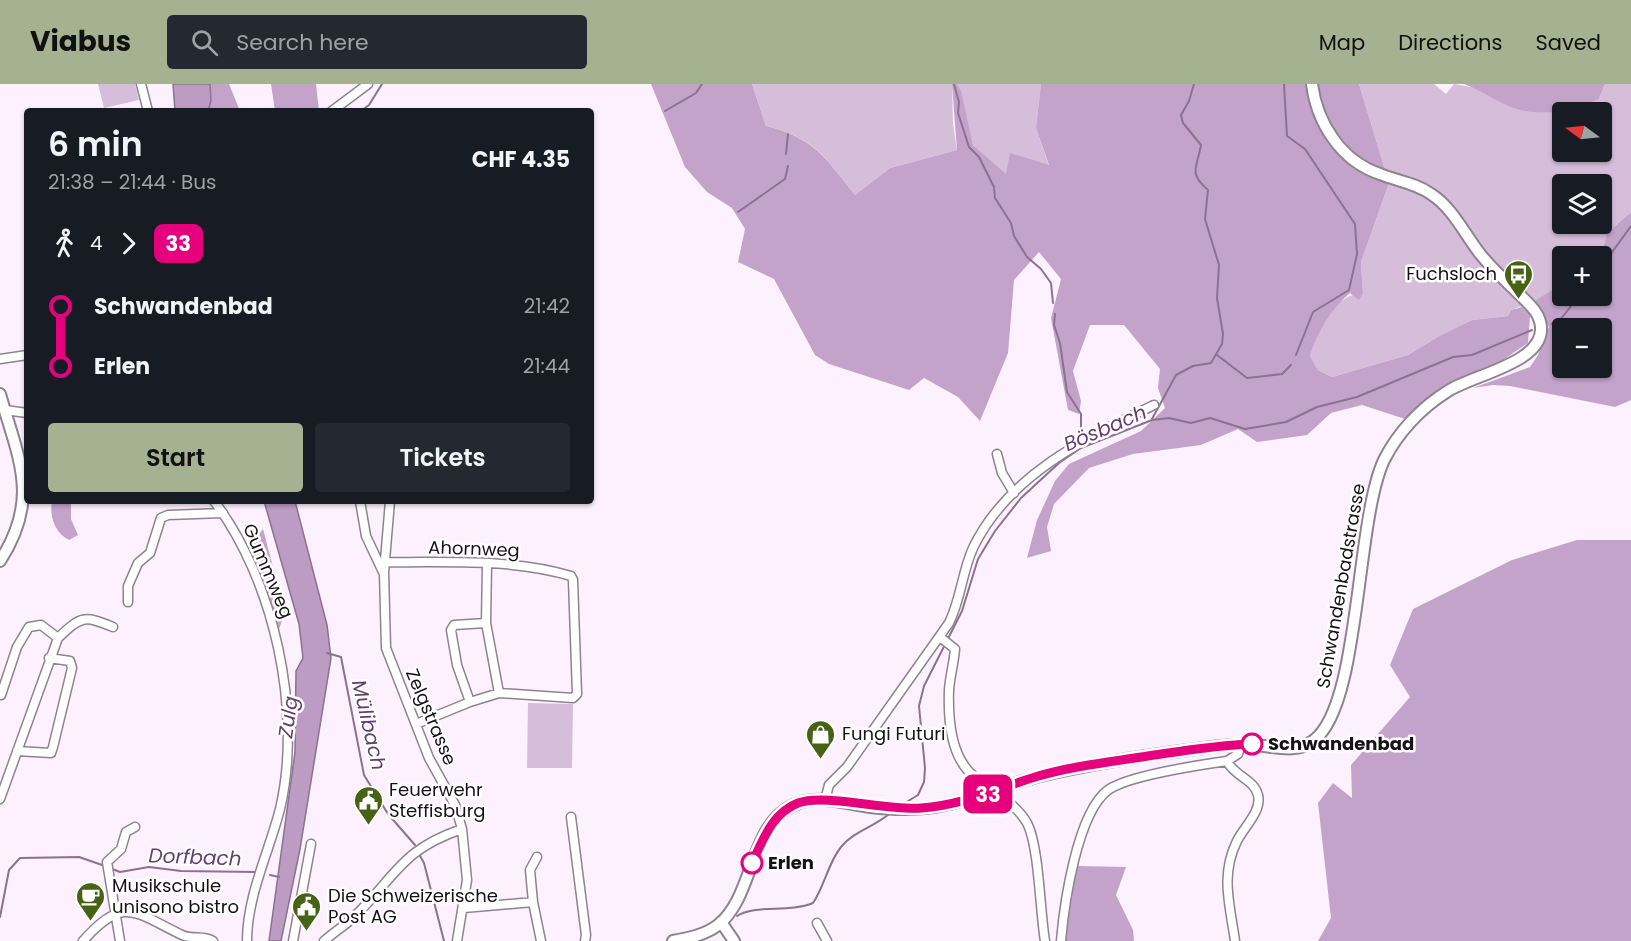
<!DOCTYPE html>
<html lang="en">
<head>
<meta charset="utf-8">
<style>
  :root { --surface:#171b24; --page:#242831; --text:#f1f3f6; --muted:#9ea1a6; --accent:#a4b291 }
  body { margin:0; font-family:Poppins,sans-serif; background:var(--page); color:var(--text); height:100vh; display:flex; flex-direction:column; font-size:22px; white-space:nowrap }
  * { box-sizing:border-box; margin:0 }
  p { font-size:20px; color:var(--muted) }
  .icon { flex:none; width:33px; height:33px; fill:none; stroke:currentColor; stroke-width:2; stroke-linecap:round; stroke-linejoin:round }
  .map { position:relative; flex:1; overflow:hidden }
  .sheet { position:absolute; left:24px; top:24px; width:570px; height:396px; display:flex; flex-direction:column; background:var(--surface); border-radius:6px; box-shadow:0 2px 4px #0004 }
  .sheet>* { flex:none }
  .badge { padding:0 12px; border-radius:9px; font-size:21px; line-height:39px }
  .needle { width:39px; rotate:285deg }
  .fabs { position:absolute; left:1552px; top:18px; display:grid; gap:12px }
  .fabs a { display:grid; place-items:center; width:60px; height:60px; border-radius:6px; background:var(--surface); box-shadow:0 2px 4px #0004; font-size:30px }
  .map>.badge { position:absolute; translate:-50% -50%; box-shadow:0 0 0 3px #fff }
  .legs { display:flex; align-items:center; gap:9px; height:66px; padding:0 24px; font-size:20px }
  .legs p { margin-inline-start:auto }
  .summary { display:flex; align-items:center; justify-content:space-between; height:102px; padding:0 24px }
  h1 { font-size:33px; font-weight:600; line-height:45px }
  .primary-button { display:flex; gap:12px; margin-top:auto; padding:12px 24px }
  .primary-button a { flex:1; height:69px; border-radius:6px; background:var(--accent); color:#111; font-size:24px; font-weight:600; line-height:69px; text-align:center }
  .primary-button a+a { background:var(--page); color:var(--text) }
  ul { padding:0 24px; list-style:none }
  li { display:flex; align-items:center; gap:21px; height:60px; font-size:22px }
  li i { display:grid; place-items:center; width:9px; height:100%; margin:0 8px; background:currentColor }
  li i::after { content:''; width:15px; height:15px; margin:-8px; border:4px solid; border-radius:50%; background:var(--surface) }
  li p { margin-inline-start:auto }
  li:first-child i { background:linear-gradient(#0000 50%,currentColor 0) }
  li:last-child i { background:linear-gradient(currentColor 50%,#0000 0) }
  header { display:flex; align-items:center; gap:36px; box-sizing:border-box; height:84px; padding:0 30px; background:var(--accent); color:#111 }
  header strong { font-size:28px }
  nav { display:flex; gap:33px; margin-inline-start:auto; font-size:21px }
  .search { width:420px; height:54px; background:var(--page); display:flex; align-items:center; gap:15px; box-sizing:border-box; padding:0 21px; border-radius:6px; color:var(--muted); font-size:22px }
  .map>svg:first-child { display:block }
  .green { fill:#d6bedb; fill-rule:evenodd }
  .forest { fill:#c4a3cb; fill-rule:evenodd }
  .water { fill:#bd9cc4; stroke:#8b7290; stroke-width:1.5 }
  .lines { fill:none; stroke-linecap:round; stroke-linejoin:round }
  .stream { stroke:#8b7290; stroke-width:2 }
  .street-casing { stroke:#8e8390; stroke-width:11 }
  .secondary-casing { stroke:#8e8390; stroke-width:14 }
  .street { stroke:#fff; stroke-width:8 }
  .secondary { stroke:#fff; stroke-width:10 }
  .line-1-casing { stroke:#fff; stroke-width:14 }
  .line-1 { stroke:#e6007e; stroke-width:9 }
  .stop-1-dot { fill:#fff; stroke:#e6007e; stroke-width:3 }
  .labels { text-anchor:middle; stroke-width:5; stroke-linejoin:round; paint-order:stroke }
  .poi-label { font-size:18px; fill:#151116; stroke:#fff; text-anchor:start }
  .street-label { font-size:18px; fill:#151116; stroke:#fff }
  .stop-label { font-size:18px; font-weight:bold; fill:#151116; stroke:#fff; text-anchor:start }
  .water-label { font-size:20px; font-style:italic; fill:#673c70; stroke:#fff }
</style>
</head>
<body>
<header>
<strong>Viabus</strong>
<div class="search"><svg class="icon" aria-label="search" viewBox="0 0 24 24"><circle cx="10" cy="10" r="6"/><path d="M15 15l6 6"/></svg>Search here</div>
<nav><a>Map</a><a>Directions</a><a>Saved</a></nav>
</header>
<div class="map">
<svg width="1631" height="857" viewBox="0 0 1631 857">
  <rect width="100%" height="100%" fill="#fdf1ff"/>
  <path class="green" d="M98 0H135L139 16 104 24Z
    M752 0H952L953 40 957 66 890 84 855 111C825 73 815 54 766 42Z
    M957 0H1041L1036 44 1049 82 1006 91 973 61Z
    M1359 0H1434L1446 10 1454 0 1476 4 1599 15 1605 0H1631V128L1607 149 1601 172H1563V198L1533 218 1511 226 1508 232 1472 236 1441 251 1408 271 1332 293 1318 286 1310 272C1318 247 1333 210 1363 209L1361 178 1389 99ZM1563 28H1602V68H1563ZM1563 100H1602V140H1563Z
    M528 619 573 620 572 684H527Z"/>
  <path class="forest" d="M210 0H229L240 27H208L211 17Z
    M271 0H316L319 27H275Z
    M651 0H752L766 42C814 54 825 73 855 111L890 84 957 66 952 0H957L961 7 973 61 1006 90 1010 69 1049 81 1036 44 1041 0H1359L1389 99 1361 178 1363 209 1359 216 1350 209C1330 226 1318 247 1310 272L1318 286 1332 293 1408 271 1441 251 1472 236 1508 232 1511 226 1522 223 1530 232 1528 259 1503 276 1450 299 1405 335 1362 321 1331 329 1307 351 1257 358 1238 345 1201 361 1133 370 1089 384 1054 420 1047 443 1051 467 1027 474 1037 436 1055 397 1069 380 1141 347 1165 324 1158 304 1160 285 1124 241H1090L1073 287 1081 317 1079 330 1068 326 1051 234 1061 195 1039 168 1014 196 1008 269 980 337 958 313 924 294 909 306 829 280 815 271 774 195 738 178 745 145 732 124 707 108 685 83Z
    M1464 0H1605L1599 15C1576 26 1546 32 1520 26 1501 21 1483 7 1464 0Z
    M1631 128V316L1615 323 1510 302 1493 301 1473 304 1530 283 1538 271 1549 243 1533 218 1563 198V212H1602L1601 172 1607 149ZM1563 244H1602V284H1563Z
    M52 417H71V435L78 451 69 456C55 449 49 432 52 417Z
    M263 445 285 529 279 545 247 464Z
    M1577 456H1631V857H1318L1331 834 1318 719 1333 699 1352 714 1351 681 1410 613 1390 581 1413 525 1512 476Z
    M1078 782 1126 783 1116 811 1133 846 1134 857H1065L1073 790Z"/>
  <path class="water" d="M173 0H210L211 17 208 27H175Z
    M264 417H295L327 541 331 574 300 765 281 857H269L295 668 296 587 303 574 299 540Z"/>
  <g class="lines">
    <path class="stream" d="M954 0 959 18 958 29 969 63 979 73 994 103 995 114 1011 139 1014 152 1027 173 1041 185 1051 199 1053 219
      M1284 0 1287 52 1305 65 1355 140 1357 170 1349 206 1313 228 1296 271
      M361 27 369 21 382 0
      M665 27 696 9 702 0
      M786 70 788 50
      M738 128 785 95 788 82
      M1602 182 1631 142
      M1055 230 1054 241 1060 259 1067 308 1081 330V351
      M1552 240 1560 236 1579 212
      M1217 271 1247 294 1282 290 1291 281
      M1152 335 1176 291 1193 282 1211 279 1222 260 1223 250 1217 214 1219 181 1205 135 1208 106C1188 89 1197 84 1201 61L1183 39 1181 31 1189 17 1194 0
      M327 569 341 573 364 691 388 730 415 761
      M905 719 918 711 924 698 925 684 919 622 924 602 962 527 978 475 995 447 1021 414 1059 379 1081 364 1152 336 1169 334 1191 339 1210 334 1245 345 1286 338 1317 323 1357 313 1453 273 1472 271 1532 246
      M419 770 424 779 444 857
      M110 784 120 788 149 783 181 787 256 788
      M270 791 279 793
      M737 832C755 820 789 829 813 819 825 801 828 779 841 763 854 747 874 743 889 730
      M0 833 9 786 20 774 79 773 105 782"/>
    <defs>
      <path id="street" d="M141 0 148 27
        M332 27 368 0
        M0 275 27 271
        M5 326 27 329
        M997 370 1002 389 1014 409
        M214 417C274 496 303 627 280 725 269 768 247 812 247 857
        M360 417 366 452 383 488
        M390 417 384 488 386 564 429 674 455 721 462 745 467 796 457 857
        M385 478C446 479 512 474 571 492L573 496 577 610 573 614 499 609 470 618 416 640
        M487 480 486 539 499 609
        M128 518V502L138 479 150 469 161 434 168 431 223 429
        M940 553 955 565C954 578 950 592 949 606 948 635 950 675 976 694 992 705 1018 722 1027 739 1039 761 1040 828 1045 857
        M1 611 17 563 29 543 41 541 58 554
        M470 618 457 581 451 546 454 541 486 539
        M17 667 51 669 53 663 72 584 70 577 49 574
        M1227 677C1234 692 1254 695 1258 711 1262 727 1244 743 1237 757 1220 791 1230 821 1235 857
        M0 715 58 554C81 532 84 531 113 543
        M825 716 829 701 847 683 949 539C961 515 962 488 973 464 1008 391 1086 354 1154 321
        M571 733 586 851 585 857
        M533 818 530 786 537 773
        M464 824 533 818 541 857
        M817 839 827 857
        M83 857C124 811 134 828 182 851 193 856 204 851 213 857
        M120 857 107 778 121 765 126 748 135 743
        M293 857 311 760
        M324 857C334 848 346 841 356 831 397 790 403 765 462 745
        M1061 857C1064 821 1077 729 1108 706 1129 691 1199 681 1227 677L1238 670 1241 661"/>
      <path id="secondary" d="M0 310C18 374 41 414 0 477
        M721 838 734 857
        M673 857C689 854 705 851 718 841 756 811 748 736 799 719 821 711 848 720 870 723 888 725 907 726 925 724 966 720 1001 702 1040 692 1094 679 1149 671 1204 664 1220 662 1236 660 1252 661 1272 661 1294 671 1313 657 1361 623 1355 438 1384 376 1398 348 1422 323 1448 307 1472 291 1544 279 1541 243 1540 229 1529 220 1520 211 1507 198 1493 186 1481 171 1465 151 1453 124 1431 110 1416 99 1397 97 1380 90 1341 77 1317 39 1312 0"/>
    </defs>
    <use href="#street" class="street-casing"/>
    <use href="#secondary" class="secondary-casing"/>
    <use href="#street" class="street"/>
    <use href="#secondary" class="secondary"/>
  </g>
  <g class="lines">
    <defs>
      <path id="line-1" d="M752 779C763 756 772 729 798 719 825 709 887 727 921 724 962 721 997 705 1035 693 1072 682 1110 678 1148 672 1182 667 1217 661 1252 660"/>
    </defs>
    <use href="#line-1" class="line-1-casing"/>
    <use href="#line-1" class="line-1"/>
  </g>
  <defs>
    <symbol id="bus-pin" viewBox="-11 -11 22 30"><path d="M0 17L-7.5 6A9.5 9.5 0 1 1 7.5 6Z" fill="#466215" stroke="#fff"/><path d="M-5-6H5V4H4V6H2V4H-2V6H-4V4H-5ZM-3.5-4V0h7V-4ZM-3.5 1.2v1.5H-2V1.2ZM2 1.2v1.5H3.5V1.2Z" fill="#fff"/></symbol>
    <symbol id="shop-pin" viewBox="-11 -11 22 30"><path d="M0 17L-7.5 6A9.5 9.5 0 1 1 7.5 6Z" fill="#466215" stroke="#fff"/><path d="M-5-2.5h2.3a2.7 3.5 0 0 1 5.4 0H5L5.5 6h-11ZM-1.5-2.5h3a1.5 2.3 0 0 0-3 0Z" fill="#fff"/></symbol>
    <symbol id="civic-pin" viewBox="-11 -11 22 30"><path d="M0 17L-7.5 6A9.5 9.5 0 1 1 7.5 6Z" fill="#466215" stroke="#fff"/><path d="M-.6-6.5H3V-4.5H.6V-3L4-1V1h2V6H-6V1h2V-1L-.6-3ZM-1.2 2.5V6h2.4V2.5Z" fill="#fff"/></symbol>
    <symbol id="cafe-pin" viewBox="-11 -11 22 30"><path d="M0 17L-7.5 6A9.5 9.5 0 1 1 7.5 6Z" fill="#466215" stroke="#fff"/><path d="M-5.5-4.5H6V0H3Q3 3.5 0 3.5H-2.5Q-5.5 3.5-5.5 0ZM3-3.2v2h1.7v-2ZM-6 4.5H4V6H-6Z" fill="#fff"/></symbol>
  </defs>
  <g fill-rule="evenodd">
    <use href="#bus-pin" x="1502" y="174" width="33" height="45"/>
    <use href="#shop-pin" x="804" y="634" width="33" height="45"/>
    <use href="#civic-pin" x="352" y="700" width="33" height="45"/>
    <use href="#cafe-pin" x="74" y="796" width="33" height="45"/>
    <use href="#civic-pin" x="290" y="806" width="33" height="45"/>
  </g>
  <g class="stop-1-dot">
    <circle cx="1252" cy="660" r="10"/>
    <circle cx="752" cy="779" r="10"/>
  </g>
  <g class="labels">
    <g class="poi-label">
      <text x="1497" y="196" text-anchor="end">Fuchsloch</text>
      <text x="842" y="656">Fungi Futuri</text>
      <text x="389" y="712">Feuerwehr<tspan x="389" dy="21">Steffisburg</tspan></text>
      <text x="112" y="808">Musikschule<tspan x="112" dy="21">unisono bistro</tspan></text>
      <text x="328" y="818">Die Schweizerische<tspan x="328" dy="21">Post AG</tspan></text>
    </g>
    <g class="street-label">
      <text transform="translate(474 465) rotate(2)" y="6">Ahornweg</text>
      <text transform="translate(268 487) rotate(67)" y="6">Gummweg</text>
      <text transform="translate(1341 502) rotate(-80)" y="6">Schwandenbadstrasse</text>
      <text transform="translate(431 633) rotate(67)" y="6">Zelgstrasse</text>
    </g>
    <g class="stop-label">
      <text x="1268" y="666">Schwandenbad</text>
      <text x="768" y="785">Erlen</text>
    </g>
    <g class="water-label">
      <text transform="translate(1105 344) rotate(-23)" y="7">Bösbach</text>
      <text transform="translate(288 633) rotate(-82)" y="7">Zulg</text>
      <text transform="translate(369 641) rotate(77)" y="7">Mülibach</text>
      <text transform="translate(195 773) rotate(2)" y="7">Dorfbach</text>
    </g>
  </g>
</svg>
<div class="fabs">
<a><svg class="needle" viewBox="-14 -14 28 28"><path d="M0-13l5 13h-10z" fill="#e53935"/><path d="M0 13l5-13h-10z" fill="#9ea1a6"/></svg></a>
<a><svg class="icon" aria-label="layers" viewBox="0 0 24 24"><path d="M12 4l9 5-9 5-9-5zM3 14l9 5 9-5"/></svg></a>
<a>+</a>
<a>−</a>
</div>
<b class="badge" style="left:988px;top:710px;background:#e6007e;color:#fff">33</b>
<section class="sheet">
<div class="summary"><div><h1>6 min</h1><p>21:38 – 21:44 · Bus</p></div><b>CHF 4.35</b></div>
<div class="legs"><svg class="icon" aria-label="walk" viewBox="0 0 24 24"><circle cx="13" cy="4" r="2"/><path d="M13 8l-2 6 4 7M11 14l-3 7M7 12l3-4h3l4 4"/></svg>4<svg class="icon" aria-label="forward" viewBox="0 0 24 24"><path d="M9 5l7 7-7 7"/></svg><b class="badge" style="background:#e6007e;color:#fff">33</b></div>
<ul>
<li><i style="color:#e6007e"></i><b>Schwandenbad</b><p>21:42</p></li>
<li><i style="color:#e6007e"></i><b>Erlen</b><p>21:44</p></li>
</ul>
<div class="primary-button"><a>Start</a><a>Tickets</a></div>
</section>
</div>
</body>
</html>
